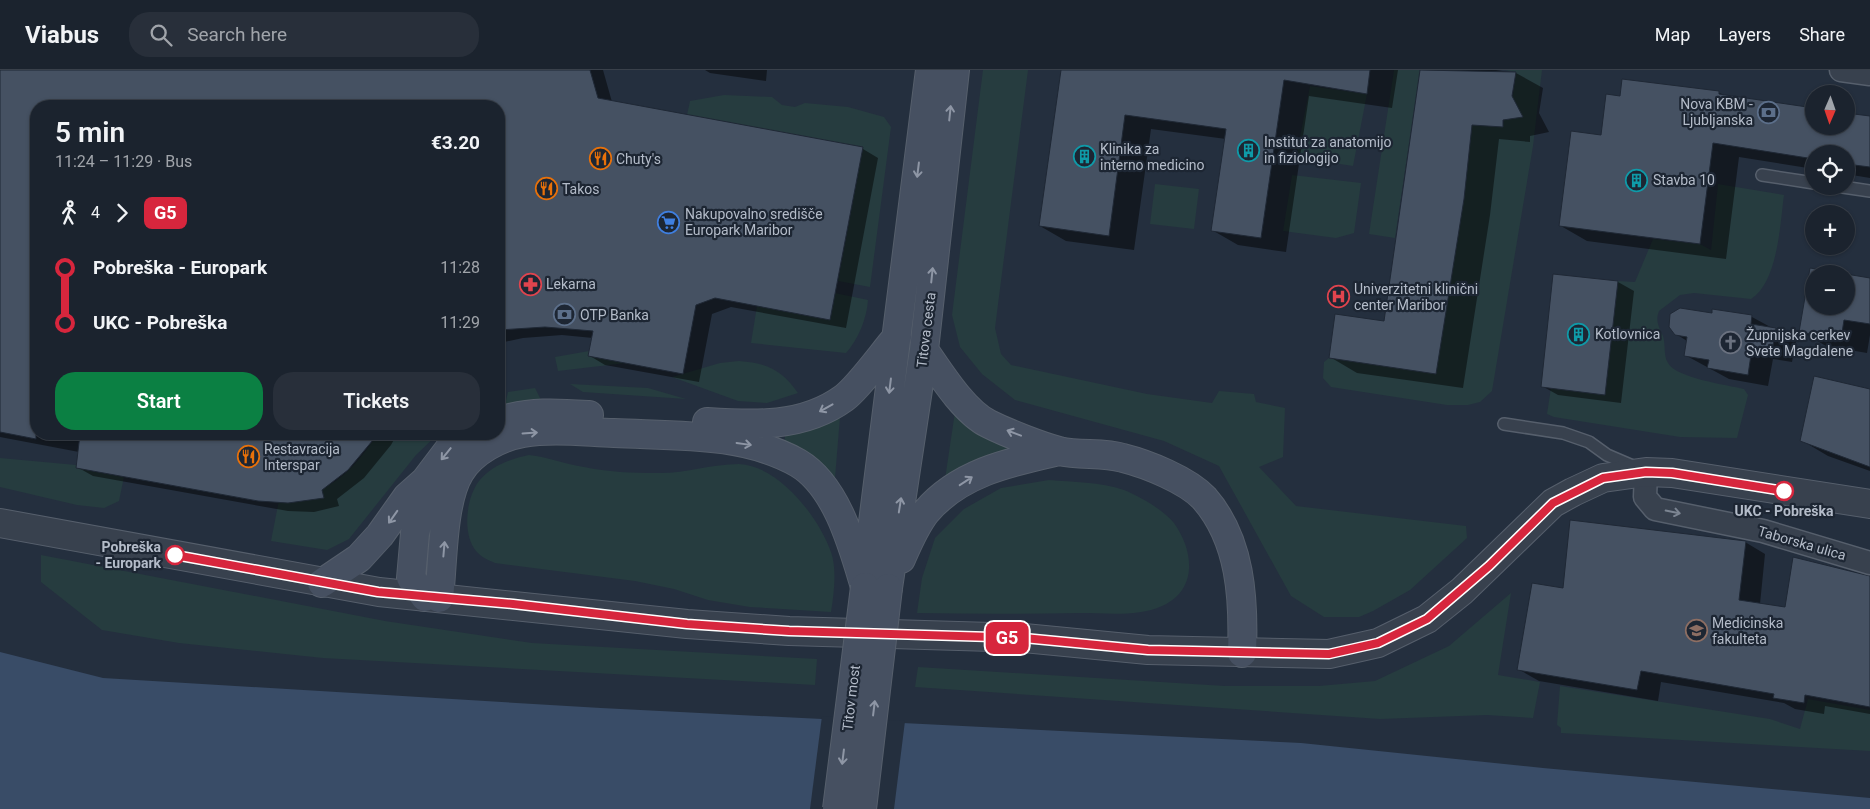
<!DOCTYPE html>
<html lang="en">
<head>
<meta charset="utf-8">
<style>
  :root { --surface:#1b232e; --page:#282f3a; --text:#f1f3f6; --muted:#a0a4aa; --line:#39404a; --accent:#0b8043 }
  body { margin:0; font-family:Roboto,sans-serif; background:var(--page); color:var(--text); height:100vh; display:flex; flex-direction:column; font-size:19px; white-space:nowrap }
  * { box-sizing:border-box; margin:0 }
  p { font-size:16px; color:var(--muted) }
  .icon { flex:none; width:28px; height:28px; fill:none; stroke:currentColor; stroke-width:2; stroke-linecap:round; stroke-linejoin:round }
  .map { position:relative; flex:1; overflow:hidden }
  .details { position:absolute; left:30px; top:30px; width:475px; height:340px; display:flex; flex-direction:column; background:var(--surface); border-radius:20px; box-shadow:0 1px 4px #0004,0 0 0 1px var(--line) }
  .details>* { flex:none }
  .badge { padding:0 10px; border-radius:8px; font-size:18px; line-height:32px }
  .needle { width:32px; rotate:182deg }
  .controls { position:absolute; left:1805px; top:15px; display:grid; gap:10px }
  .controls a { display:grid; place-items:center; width:50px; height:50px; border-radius:50%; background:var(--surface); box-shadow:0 1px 4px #0004,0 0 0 1px var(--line); font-size:25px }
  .map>.badge { position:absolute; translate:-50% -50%; box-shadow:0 0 0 2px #fff }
  .legs { display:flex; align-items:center; gap:8px; height:55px; padding:0 25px; font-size:16px }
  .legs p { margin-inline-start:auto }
  .overview { display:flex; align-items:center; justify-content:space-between; height:85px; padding:0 25px }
  h1 { font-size:28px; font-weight:600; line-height:38px }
  .cta { display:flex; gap:10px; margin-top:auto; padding:10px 25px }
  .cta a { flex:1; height:58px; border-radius:20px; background:var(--accent); color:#fff; font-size:20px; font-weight:600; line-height:58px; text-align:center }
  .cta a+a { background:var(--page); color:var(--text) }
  ul { padding:0 25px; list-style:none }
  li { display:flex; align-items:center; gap:18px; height:55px; font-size:19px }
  li i { display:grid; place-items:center; width:8px; height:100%; margin:0 6px; background:currentColor }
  li i::after { content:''; width:12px; height:12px; margin:-6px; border:4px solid; border-radius:50%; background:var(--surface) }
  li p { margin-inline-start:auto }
  li:first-child i { background:linear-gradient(#0000 50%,currentColor 0) }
  li:last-child i { background:linear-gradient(currentColor 50%,#0000 0) }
  header { display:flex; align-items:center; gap:30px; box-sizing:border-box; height:70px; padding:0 25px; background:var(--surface); border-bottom:1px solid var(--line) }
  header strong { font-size:24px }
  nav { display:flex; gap:28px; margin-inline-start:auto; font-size:18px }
  .search { width:350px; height:45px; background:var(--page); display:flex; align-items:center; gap:12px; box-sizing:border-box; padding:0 18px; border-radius:20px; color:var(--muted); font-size:19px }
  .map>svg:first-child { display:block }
  .green { fill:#263c3f }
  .water { fill:#394c67 }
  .pier { fill:#242f3e }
  .shadow { fill:#0007 }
  .building { fill:#455162; stroke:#1f2835 }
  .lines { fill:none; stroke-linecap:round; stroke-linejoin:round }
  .service-casing { stroke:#565f6c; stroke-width:14 }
  .minor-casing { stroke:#565f6c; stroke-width:25 }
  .tertiary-casing { stroke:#565f6c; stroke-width:30 }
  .secondary-casing { stroke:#565f6c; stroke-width:30 }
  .service { stroke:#38414e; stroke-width:11 }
  .minor { stroke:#38414e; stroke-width:22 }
  .tertiary { stroke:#38414e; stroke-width:28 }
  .secondary { stroke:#465061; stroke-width:28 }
  .secondary-bridge-casing { stroke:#565f6c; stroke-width:30; stroke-linecap:butt }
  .secondary-bridge { stroke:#465061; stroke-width:28 }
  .oneway { stroke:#8e96a5 }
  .oneway2 { stroke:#7c8592 }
  .line-1-casing { stroke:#fff; stroke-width:11 }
  .line-1 { stroke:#d7263d; stroke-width:8 }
  .stop-1-dot { fill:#fff; stroke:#d7263d; stroke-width:2.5 }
  .labels { text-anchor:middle; stroke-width:4.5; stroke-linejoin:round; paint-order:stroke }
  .poi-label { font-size:14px; fill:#b4bcc9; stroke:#1d2633; text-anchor:start }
  .street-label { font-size:14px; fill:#b4bcc9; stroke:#1d2633 }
  .stop-label { font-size:14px; font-weight:bold; fill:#b4bcc9; stroke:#1d2633 }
</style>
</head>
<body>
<header>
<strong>Viabus</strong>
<div class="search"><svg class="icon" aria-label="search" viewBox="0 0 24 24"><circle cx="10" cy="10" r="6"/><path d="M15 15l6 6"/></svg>Search here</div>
<nav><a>Map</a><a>Layers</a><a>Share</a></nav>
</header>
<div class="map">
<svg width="1870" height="739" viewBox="0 0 1870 739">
  <rect width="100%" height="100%" fill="#242f3e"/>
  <path class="green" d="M983 0H1028L995 258 1001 284 1011 295 1147 324 1212 333 1219 321 1254 324 1256 332 1285 338 1283 387 1259 397 1296 436 1466 456 1467 468 1410 520 1373 541 1359 547H1324L1291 526 1219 396 1164 371 1015 330 982 304 960 277 952 245Z
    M1394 0H1420L1395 168 1369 164Z
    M1505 0H1542L1533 76 1492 321 1480 332 1468 335H1447L1331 317 1323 308 1324 292 1329 288 1436 303 1464 129 1473 48 1503 57 1504 49 1515 48 1518 44 1517 35 1512 32 1516 2Z
    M1310 16 1367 24 1353 96 1296 87Z
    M724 25 772 27 782 35 795 37 805 33 848 37 884 47 891 57 870 217 838 211 863 77 687 45 690 31Z
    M1292 105 1361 113 1354 163 1336 168 1283 161Z
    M1155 114 1199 119 1194 159 1150 154Z
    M1718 114 1784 125C1780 154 1778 212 1751 229L1694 223 1680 225 1659 241C1655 251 1659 257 1663 266 1666 275 1663 285 1668 293 1676 308 1727 315 1744 319L1748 325 1737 368 1680 367 1554 347 1547 344 1551 318 1605 324 1618 211 1635 212 1653 169 1700 174 1711 180Z
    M835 223 868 230C867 248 858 270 846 283L751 273 757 236 830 250Z
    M589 281 588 286 626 293 558 301 555 287Z
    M739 291C767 293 782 300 798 323L767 333 738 331 672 307 720 293Z
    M570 314 648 318 686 329 583 322Z
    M535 318 543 334 503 342 508 322Z
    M955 342 1007 374 1006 381 967 393 945 409Z
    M840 347 835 408 821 393 785 373V365L820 357Z
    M377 364H438L416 385 349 469 327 480 271 471 279 430C293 426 308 424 321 419 344 410 365 384 377 364Z
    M529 385C548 387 565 394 584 397 607 402 633 403 656 403 684 404 711 394 739 394 779 396 818 446 831 482 837 499 834 524 831 542L750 537 708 530 674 519 635 511 495 493C488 490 481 487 476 481 462 464 466 428 479 411 491 396 510 389 529 385Z
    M0 388 76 395V398L124 407 119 431 104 438 77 435 0 417Z
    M1049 410C1073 412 1100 412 1124 420 1141 427 1162 439 1174 453 1194 481 1198 520 1162 536 1138 547 1106 543 1080 543 1025 544 971 544 917 543L922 508 935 468 964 439 1001 418Z
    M41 485 385 551 532 573 817 589 815 615 323 588 179 573 102 560 41 512Z
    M1511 523 1498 605 1540 612 1533 648 1487 645 1380 649 915 617 918 597 1225 616H1319L1375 611 1449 576Z
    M1560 616 1770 649 1800 659 1808 629 1870 640V681L1561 663V658L1557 655Z"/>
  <path class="water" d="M0 582 103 608 601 638 1301 673 1543 698 1870 728V739H0Z"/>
  <path class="pier" d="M822 646 905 651 894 739H810Z"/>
  <path class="shadow" d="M0 0H603L612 32 863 79 878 88 846 258 731 237 712 244 699 312 605 295 590 286 593 268 562 265 523 268 499 273V36H36V364H397L391 375 364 408 337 429 339 436 314 442 288 441 93 406 77 397 79 382 0 367Z
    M705 0H767L766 11 710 3Z
    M1062 0H1398L1392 38 1309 26 1286 182 1238 175 1212 160 1226 69 1151 59 1134 180 1066 171 1040 156Z
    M1421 0H1496L1516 3 1543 18 1539 43 1549 62 1530 66V72L1499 69 1490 145 1463 318 1357 303 1330 287 1385 252Z
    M1719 23 1814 56H1846L1870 47V108L1846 104V84H1814V99L1739 87 1726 189 1587 171 1561 156 1621 27Z
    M1814 204V236H1846L1870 209V265L1867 283 1826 276 1800 261Z
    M1555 205 1618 212 1634 221 1621 333 1558 325 1542 316Z
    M1713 240 1752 247 1796 271 1792 292 1773 289 1768 316 1729 309 1685 285 1687 271 1676 264 1713 245Z
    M1870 323V401L1828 386 1801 370Z
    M1745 472 1765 484 1760 534 1786 539 1870 507V644L1825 636 1824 644 1795 639 1784 633 1661 612 1658 631 1539 611 1518 599 1564 520Z"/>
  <path class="building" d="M0 0H590L598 28 863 77 830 250 715 228 696 235 683 304 588 286 593 261 545 257 499 260V36H36V369L0 362Z
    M1061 0H1370L1367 24 1284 10 1261 168 1211 161 1226 59 1125 45 1109 166 1039 156Z
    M1420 0 1516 2 1512 26 1523 47 1503 50V57L1472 55 1464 129 1436 304 1329 288 1335 244 1384 251Z
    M1622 9 1719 21V24L1814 38V56H1846V43L1870 46V97L1846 94V84H1814V89L1713 73 1700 174 1559 156 1571 61 1601 65 1606 24 1620 26Z
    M1810 198 1846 204H1814V236H1846V204L1870 208V254L1844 250 1841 269 1799 262Z
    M1553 204 1618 211 1605 325 1541 317Z
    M1680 238 1712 243V239L1752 245 1751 254 1776 258 1772 281 1752 278 1748 305 1707 298 1709 290 1684 286 1687 267 1675 265 1669 257 1670 244Z
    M1814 306 1870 319V397L1800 371Z
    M80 364H378L348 400 322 420 324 428 288 433 258 431 76 398Z
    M1570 450 1746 471 1739 530 1785 537 1793 487 1870 506V637L1805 625 1804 633 1773 628 1774 624 1641 601 1637 620 1517 600 1532 513 1563 518Z"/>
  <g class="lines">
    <defs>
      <path id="service" d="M1762 105 1814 113
        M1836 116 1870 121
        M1504 354 1563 363 1589 372 1607 385 1635 397"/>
      <path id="minor" d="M1841 0 1870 4
        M1646 402 1645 427 1655 439 1763 461 1870 493"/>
      <path id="tertiary" d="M0 453 379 522 687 554 789 561 1024 568 1148 580 1329 584 1378 573 1427 549 1462 521 1553 433 1573 422 1603 408 1646 402 1672 403 1870 434"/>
      <path id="secondary" d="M924 280C940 303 964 342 989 354 1007 363 1040 376 1059 381 1080 386 1103 382 1123 388 1147 394 1187 410 1204 428 1241 470 1244 529 1242 583
        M499 351C529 341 558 343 589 345
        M707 352C754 355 803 358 844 328 859 317 883 283 897 267
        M901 489C908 473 915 456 926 442 960 402 1011 392 1059 381
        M866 508 930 0
        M322 513 359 488 380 465 407 427 425 411 450 378 473 364
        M888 518 924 280 955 0
        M425 527 411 508 415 463 425 426V411
        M439 528C443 493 442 431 460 402 473 381 500 367 523 363 552 358 584 362 614 363 674 366 744 362 798 393 837 416 853 477 865 517"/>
    </defs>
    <use href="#service" class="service-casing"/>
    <use href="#minor" class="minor-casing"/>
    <use href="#tertiary" class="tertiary-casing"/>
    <use href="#secondary" class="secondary-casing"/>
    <use href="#service" class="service"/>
    <use href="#minor" class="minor"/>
    <use href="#tertiary" class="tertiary"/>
    <use href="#secondary" class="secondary"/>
    <defs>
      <path id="secondary-bridge" d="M837 739 865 517
        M862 739 888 518"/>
    </defs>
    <use href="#secondary-bridge" class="secondary-bridge-casing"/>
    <use href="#secondary-bridge" class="secondary-bridge"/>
  </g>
  <defs><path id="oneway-shaft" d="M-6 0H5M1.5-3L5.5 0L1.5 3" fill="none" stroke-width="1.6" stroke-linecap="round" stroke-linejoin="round" transform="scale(1.25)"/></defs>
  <g class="oneway">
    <use href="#oneway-shaft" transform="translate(950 43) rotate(-84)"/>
    <use href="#oneway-shaft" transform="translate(918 100) rotate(97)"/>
    <use href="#oneway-shaft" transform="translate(932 205) rotate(-84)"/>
    <use href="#oneway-shaft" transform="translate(890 316) rotate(97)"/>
    <use href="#oneway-shaft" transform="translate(826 338) rotate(151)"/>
    <use href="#oneway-shaft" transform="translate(530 363) rotate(-4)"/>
    <use href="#oneway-shaft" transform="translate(1014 363) rotate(-159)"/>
    <use href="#oneway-shaft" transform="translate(744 374) rotate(8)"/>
    <use href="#oneway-shaft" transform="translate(446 384) rotate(129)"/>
    <use href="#oneway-shaft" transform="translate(966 411) rotate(-33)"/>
    <use href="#oneway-shaft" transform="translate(900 435) rotate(-81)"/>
    <use href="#oneway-shaft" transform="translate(393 447) rotate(125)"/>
    <use href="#oneway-shaft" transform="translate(444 479) rotate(-85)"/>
    <use href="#oneway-shaft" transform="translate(874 638) rotate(-83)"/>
    <use href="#oneway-shaft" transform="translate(843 687) rotate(97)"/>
  </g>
  <use class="oneway2" href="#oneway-shaft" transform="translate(1673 442) rotate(11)"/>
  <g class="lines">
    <defs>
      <path id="line-1" d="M175 485 378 522 513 534 687 554 789 561 1024 568 1148 580 1329 584 1378 573 1427 549 1489 496 1553 433 1603 408 1646 402 1672 403 1784 421"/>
    </defs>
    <use href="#line-1" class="line-1-casing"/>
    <use href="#line-1" class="line-1"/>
  </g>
  <defs>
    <symbol id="bank-ring" viewBox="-11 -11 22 22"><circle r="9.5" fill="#1d2633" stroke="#5c6f8a" stroke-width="1.5"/><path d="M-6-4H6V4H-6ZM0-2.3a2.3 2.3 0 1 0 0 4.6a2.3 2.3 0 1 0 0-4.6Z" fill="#5c6f8a"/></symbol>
    <symbol id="building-ring" viewBox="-11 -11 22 22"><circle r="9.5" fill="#1d2633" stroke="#0f9aa8" stroke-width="1.5"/><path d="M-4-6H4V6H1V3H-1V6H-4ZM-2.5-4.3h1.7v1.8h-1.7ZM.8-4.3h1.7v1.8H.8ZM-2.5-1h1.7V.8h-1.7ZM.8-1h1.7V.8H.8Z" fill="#0f9aa8"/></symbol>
    <symbol id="restaurant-ring" viewBox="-11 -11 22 22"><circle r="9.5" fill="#1d2633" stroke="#e8710a" stroke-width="1.5"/><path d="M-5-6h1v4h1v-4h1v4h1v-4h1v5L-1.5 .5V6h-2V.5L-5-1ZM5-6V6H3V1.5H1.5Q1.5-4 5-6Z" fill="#e8710a"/></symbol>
    <symbol id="supermarket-ring" viewBox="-11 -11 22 22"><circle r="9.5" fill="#1d2633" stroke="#3f7fe0" stroke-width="1.5"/><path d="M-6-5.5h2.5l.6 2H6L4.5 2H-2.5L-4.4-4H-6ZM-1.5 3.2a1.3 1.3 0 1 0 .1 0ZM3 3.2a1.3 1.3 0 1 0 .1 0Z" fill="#3f7fe0"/></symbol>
    <symbol id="pharmacy-ring" viewBox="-11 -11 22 22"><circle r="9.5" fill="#1d2633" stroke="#e0444e" stroke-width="1.5"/><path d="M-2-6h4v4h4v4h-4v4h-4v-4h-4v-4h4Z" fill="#e0444e"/></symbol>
    <symbol id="hospital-ring" viewBox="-11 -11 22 22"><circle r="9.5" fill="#1d2633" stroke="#e0444e" stroke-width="1.5"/><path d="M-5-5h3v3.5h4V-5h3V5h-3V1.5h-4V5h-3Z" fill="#e0444e"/></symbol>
    <symbol id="church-ring" viewBox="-11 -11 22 22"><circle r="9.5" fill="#1d2633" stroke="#6b7280" stroke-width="1.5"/><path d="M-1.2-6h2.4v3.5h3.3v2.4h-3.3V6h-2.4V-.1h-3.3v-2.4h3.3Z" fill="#6b7280"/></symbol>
    <symbol id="university-ring" viewBox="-11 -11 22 22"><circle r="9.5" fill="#1d2633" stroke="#8d6e63" stroke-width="1.5"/><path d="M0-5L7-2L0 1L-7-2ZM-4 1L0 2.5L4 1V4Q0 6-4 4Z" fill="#8d6e63"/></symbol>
  </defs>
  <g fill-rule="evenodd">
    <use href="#bank-ring" x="1756" y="30" width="25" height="25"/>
    <use href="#building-ring" x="1236" y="68" width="25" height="25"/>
    <use href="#building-ring" x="1072" y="74" width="25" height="25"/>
    <use href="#restaurant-ring" x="588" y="76" width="25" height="25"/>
    <use href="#building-ring" x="1624" y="98" width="25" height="25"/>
    <use href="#restaurant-ring" x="534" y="106" width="25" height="25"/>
    <use href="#supermarket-ring" x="656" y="140" width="25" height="25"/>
    <use href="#pharmacy-ring" x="518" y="202" width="25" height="25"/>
    <use href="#hospital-ring" x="1326" y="214" width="25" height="25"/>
    <use href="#bank-ring" x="552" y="232" width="25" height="25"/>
    <use href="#building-ring" x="1566" y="252" width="25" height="25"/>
    <use href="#church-ring" x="1718" y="260" width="25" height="25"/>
    <use href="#restaurant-ring" x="236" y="374" width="25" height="25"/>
    <use href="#university-ring" x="1684" y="548" width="25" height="25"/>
  </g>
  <g class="stop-1-dot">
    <circle cx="1784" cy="421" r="9"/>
    <circle cx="175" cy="485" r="9"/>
  </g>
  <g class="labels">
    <g class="poi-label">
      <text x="1753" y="39" text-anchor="end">Nova KBM -<tspan x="1753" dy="16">Ljubljanska</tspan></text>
      <text x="1264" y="77">Institut za anatomijo<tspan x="1264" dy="16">in fiziologijo</tspan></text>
      <text x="1100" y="84">Klinika za<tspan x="1100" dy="16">interno medicino</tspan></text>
      <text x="616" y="94">Chuty's</text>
      <text x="1653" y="115">Stavba 10</text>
      <text x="562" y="124">Takos</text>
      <text x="685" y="149">Nakupovalno središče<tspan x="685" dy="16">Europark Maribor</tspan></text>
      <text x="546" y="219">Lekarna</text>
      <text x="1354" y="224">Univerzitetni klinični<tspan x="1354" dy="16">center Maribor</tspan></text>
      <text x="580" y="250">OTP Banka</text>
      <text x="1595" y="269">Kotlovnica</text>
      <text x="1746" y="270">Župnijska cerkev<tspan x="1746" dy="16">Svete Magdalene</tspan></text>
      <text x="264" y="384">Restavracija<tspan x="264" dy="16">Interspar</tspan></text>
      <text x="1712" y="558">Medicinska<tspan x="1712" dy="16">fakulteta</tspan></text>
    </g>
    <g class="street-label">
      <text transform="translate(926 260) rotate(-83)" y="5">Titova cesta</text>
      <text transform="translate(1802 473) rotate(16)" y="5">Taborska ulica</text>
      <text transform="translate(851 628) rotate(-83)" y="5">Titov most</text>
    </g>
    <g class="stop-label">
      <text x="1784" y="446">UKC - Pobreška</text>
      <text x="161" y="482" text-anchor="end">Pobreška<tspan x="161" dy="16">- Europark</tspan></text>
    </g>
  </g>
</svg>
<div class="controls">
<a><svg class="needle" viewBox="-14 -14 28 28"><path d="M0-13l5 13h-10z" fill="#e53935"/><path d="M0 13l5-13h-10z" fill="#a0a4aa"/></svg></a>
<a><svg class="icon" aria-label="locate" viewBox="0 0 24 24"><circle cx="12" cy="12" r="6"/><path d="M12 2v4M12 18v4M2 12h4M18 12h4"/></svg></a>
<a>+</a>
<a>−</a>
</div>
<b class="badge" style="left:1007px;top:568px;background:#d7263d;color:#fff">G5</b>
<section class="details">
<div class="overview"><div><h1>5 min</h1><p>11:24 – 11:29 · Bus</p></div><b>€3.20</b></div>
<div class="legs"><svg class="icon" aria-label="walk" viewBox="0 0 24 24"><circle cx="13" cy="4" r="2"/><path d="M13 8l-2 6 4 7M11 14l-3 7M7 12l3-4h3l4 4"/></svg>4<svg class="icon" aria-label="forward" viewBox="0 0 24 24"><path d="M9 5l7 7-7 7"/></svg><b class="badge" style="background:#d7263d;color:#fff">G5</b></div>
<ul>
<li><i style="color:#d7263d"></i><b>Pobreška - Europark</b><p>11:28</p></li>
<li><i style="color:#d7263d"></i><b>UKC - Pobreška</b><p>11:29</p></li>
</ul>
<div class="cta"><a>Start</a><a>Tickets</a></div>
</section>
</div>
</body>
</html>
